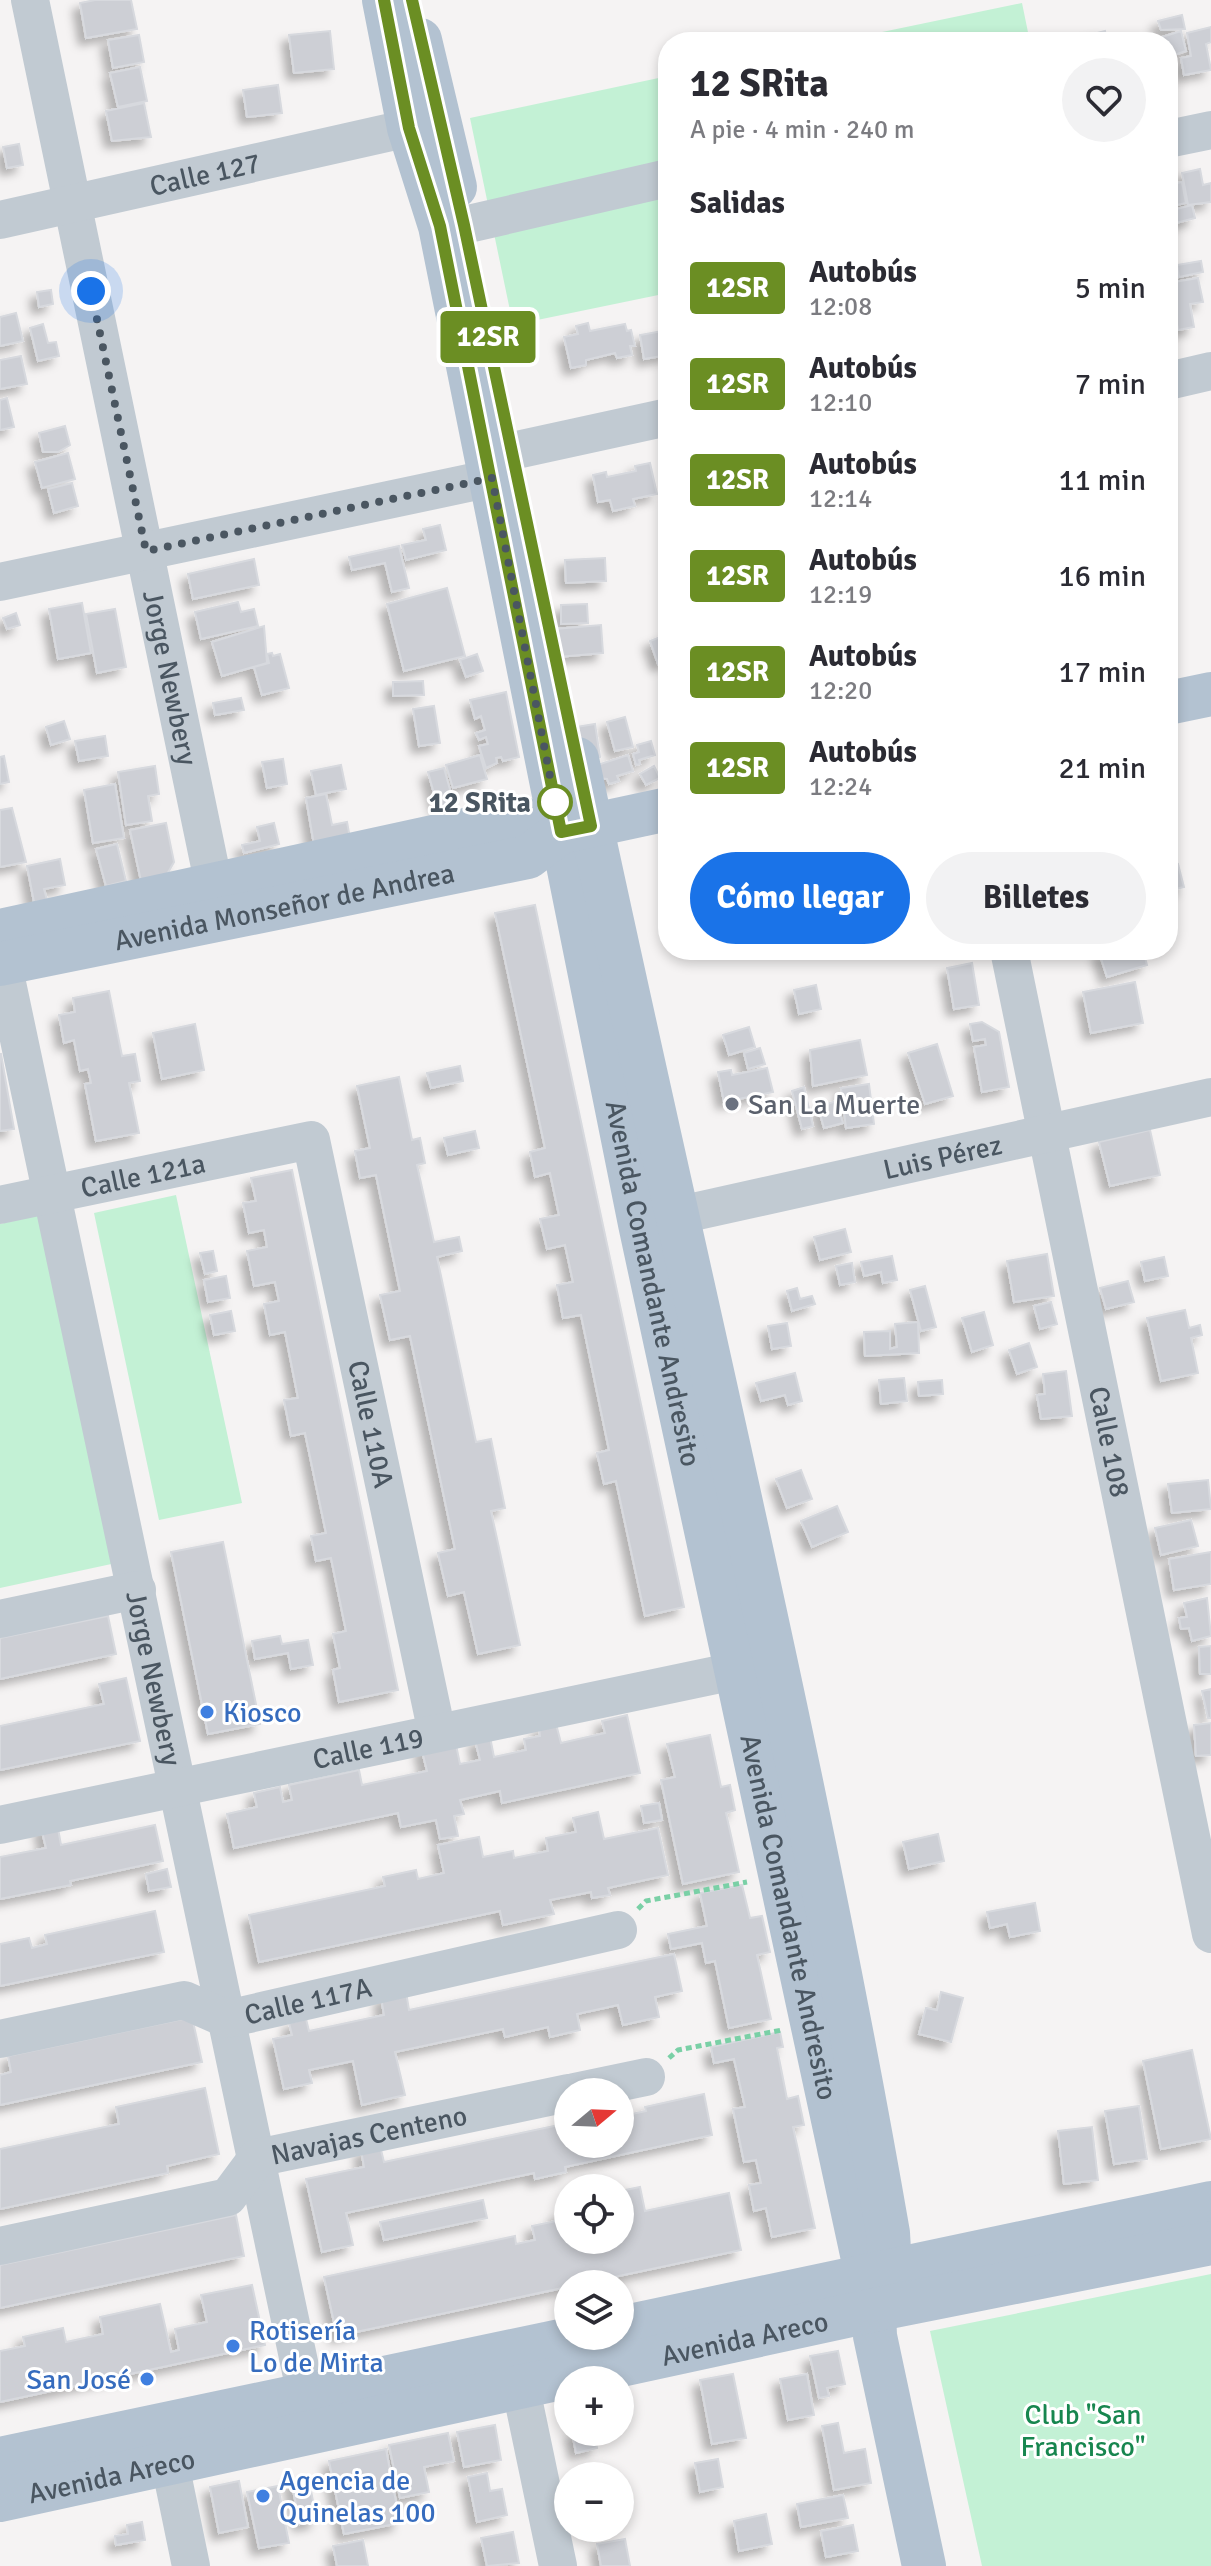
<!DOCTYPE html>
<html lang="es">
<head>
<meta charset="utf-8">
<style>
  :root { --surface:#fff; --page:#f2f2f3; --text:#2b2b33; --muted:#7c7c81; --accent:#1a73e8 }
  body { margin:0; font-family:Signika,sans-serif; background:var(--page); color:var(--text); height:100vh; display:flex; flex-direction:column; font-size:30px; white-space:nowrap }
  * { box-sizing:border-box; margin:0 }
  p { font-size:26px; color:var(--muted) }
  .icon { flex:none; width:44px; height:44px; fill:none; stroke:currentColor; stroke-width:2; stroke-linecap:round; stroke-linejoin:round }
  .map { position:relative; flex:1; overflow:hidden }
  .details { position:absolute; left:658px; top:32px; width:520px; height:928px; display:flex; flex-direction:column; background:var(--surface); border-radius:32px; box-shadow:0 4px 12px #0003 }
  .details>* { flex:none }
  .badge { padding:0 16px; border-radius:6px; font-size:28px; line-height:52px }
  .needle { width:52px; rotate:71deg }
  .buttons { position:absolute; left:554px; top:2078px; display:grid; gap:16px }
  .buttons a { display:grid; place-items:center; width:80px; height:80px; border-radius:50%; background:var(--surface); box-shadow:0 4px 12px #0003; font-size:40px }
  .you { position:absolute; width:40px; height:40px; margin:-20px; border:6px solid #fff; border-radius:50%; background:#1a73e8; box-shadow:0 0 0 12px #1a73e833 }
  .map>.badge { position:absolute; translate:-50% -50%; box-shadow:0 0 0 4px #fff }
  h2 { padding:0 32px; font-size:30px; line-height:72px }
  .round { display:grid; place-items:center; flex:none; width:84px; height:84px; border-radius:42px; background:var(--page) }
  .overview { display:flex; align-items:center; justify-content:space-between; height:136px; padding:0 32px }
  h1 { font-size:38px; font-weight:700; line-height:60px }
  .cta { display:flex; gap:16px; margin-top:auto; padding:16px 32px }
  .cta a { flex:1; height:92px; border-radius:48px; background:var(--accent); color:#fff; font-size:32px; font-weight:700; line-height:92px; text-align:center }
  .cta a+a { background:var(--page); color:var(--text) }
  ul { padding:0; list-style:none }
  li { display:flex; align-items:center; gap:24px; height:96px; padding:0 32px }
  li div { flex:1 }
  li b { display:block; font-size:30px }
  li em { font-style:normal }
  li .badge { min-width:88px; font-weight:700; text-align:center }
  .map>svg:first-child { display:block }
  .green { fill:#c3f1d5 }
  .building { fill:#cdcfd5; stroke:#d7d9de; stroke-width:2; filter:url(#shadow) }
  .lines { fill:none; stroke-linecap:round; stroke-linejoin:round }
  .path { stroke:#7ad0a6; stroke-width:5; stroke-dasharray:6 4; stroke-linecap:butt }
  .minor { stroke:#c1cad2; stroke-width:38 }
  .major { stroke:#b3c2d1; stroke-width:44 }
  .line-casing { stroke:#fff; stroke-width:18 }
  .line { stroke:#6b8e23; stroke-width:12 }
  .walk { stroke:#4a5661; stroke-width:8; stroke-dasharray:0 14.4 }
  .stop-dot { fill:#fff; stroke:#6b8e23; stroke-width:4 }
  .worship-dot { fill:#6b7280; stroke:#fff; stroke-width:3 }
  .shop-dot { fill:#3f7fe0; stroke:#fff; stroke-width:3 }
  .labels { text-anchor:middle; stroke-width:6; stroke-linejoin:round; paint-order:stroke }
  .street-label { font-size:28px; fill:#4a5661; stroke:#fff }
  .stop-label { font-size:28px; font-weight:bold; fill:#4a5661; stroke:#fff; text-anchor:end }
  .worship-label { font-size:28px; fill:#5b616d; stroke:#fff; text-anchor:start }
  .shop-label { font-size:28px; fill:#366cbe; stroke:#fff; text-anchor:start }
  .park-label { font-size:28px; fill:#17864f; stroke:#fff }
</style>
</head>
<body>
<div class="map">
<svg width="1211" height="2566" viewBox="0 0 1211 2566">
  <defs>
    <filter id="shadow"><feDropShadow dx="-7" dy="7" stdDeviation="4" flood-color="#0004"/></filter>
  </defs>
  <rect width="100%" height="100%" fill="#f5f3f3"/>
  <path class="green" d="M1022 3 1030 42H834Z
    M668 76V293L513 325 470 118Z
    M176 1195 242 1503 159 1520 94 1213Z
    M44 1214 116 1563 0 1588V1224Z
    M1211 2274V2566H982L930 2331Z"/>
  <path class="building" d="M95 0H131L137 29 86 38 80 3Z
    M1182 15 1185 29 1161 30 1158 21Z
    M1211 27V42L1206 44 1211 70 1184 75 1181 58 1191 56 1187 33Z
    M330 31 334 69 294 73 289 35Z
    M1105 31 1107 42H1082L1081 37Z
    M1181 31 1186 51 1168 57V42H1146Z
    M139 35 144 62 113 68 108 40Z
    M140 67 147 101 118 107 110 73Z
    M278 85 282 113 247 117 243 90Z
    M144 103 151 137 112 141 106 111Z
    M19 144 23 165 7 168 3 147Z
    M1200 169 1203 185 1211 183V202L1188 205 1182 173Z
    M1182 182 1186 203 1168 207V185Z
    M1192 205 1195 218 1172 224 1169 211Z
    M1201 261 1203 272 1179 277 1177 265Z
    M1198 278 1203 302 1190 304 1194 327 1178 330 1174 307 1168 309V283Z
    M51 290 53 304 39 307 37 292Z
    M16 313 23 341 0 346V317Z
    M588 323 590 331 625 324 627 331 631 330 635 346H630L632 355 617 358 615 353 586 360V365L571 368 564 337 578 334 576 326Z
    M43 324 48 343 56 342 59 356 38 361 30 328Z
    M668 330V355L644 359 640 335Z
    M21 356 27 384 0 389V360Z
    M7 398 14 427 0 430V400Z
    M65 426 70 445 58 452H43L39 433Z
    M68 453 75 479 42 488 35 462Z
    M650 463 657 494 633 499 635 506 613 511 610 500 598 502 593 475 606 472 607 477 636 471 635 466Z
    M72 483 78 506 54 513 48 489Z
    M440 525 446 550 406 560 402 545 426 540 423 529Z
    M399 546 409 588 392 592 385 563 352 570 349 557Z
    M605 558 606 581 566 583 565 560Z
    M254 559 259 585 193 599 188 574Z
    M447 588 465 656 404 671 387 604Z
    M238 602 241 612 254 609 258 626 201 639 195 612Z
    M82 603 91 653 58 659 49 609Z
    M587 604 588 623 561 624V605Z
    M115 609 126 667 97 673 86 614Z
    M16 613 20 625 7 629 3 618Z
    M601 625 603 653 558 657 555 629Z
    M264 626 267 663 222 676 212 642Z
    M668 634V661L658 664 650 641Z
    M272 653 273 656 280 654 289 688 262 695 254 667 269 663 267 654Z
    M477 654 483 671 466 677 460 660Z
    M423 681 424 695 393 696V682Z
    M506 692 519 757 503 761 501 757 496 758 497 763 486 768 479 746 488 744 486 737 479 740 476 733 485 730 481 716 475 719 470 700Z
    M241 698 244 710 215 715 213 703Z
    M434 706 440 743 419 746 413 709Z
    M625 717 633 747 615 751 607 722Z
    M64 721 70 739 51 745 46 727Z
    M595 724 600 757 580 760 576 727Z
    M105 736 108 756 79 761 75 741Z
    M651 741 655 755 639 760 640 764 636 765 633 754 639 752 637 745Z
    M480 755 487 779 453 788 446 765Z
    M628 755 633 771 617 776 619 781 609 784 607 779 598 778 585 769Z
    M4 756 9 782 0 784V757Z
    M283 759 287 784 267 788 262 762Z
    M341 765 346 789 316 795 311 771Z
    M155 766 159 794 148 796 152 821 126 825 118 772Z
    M654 766 660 778 646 785 640 774Z
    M444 768 454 804 438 808 428 772Z
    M115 784 124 838 93 843 84 790Z
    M326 794 332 825 347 822 350 838 314 845 306 798Z
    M12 808 26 862 0 867V810Z
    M166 823 174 862 166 876 141 881 130 830Z
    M274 823 279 844 244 853 242 845 260 841 257 827Z
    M117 844 126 881 106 886 96 849Z
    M60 859 65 885 44 889 47 900 34 902 27 866Z
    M1178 864 1184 887 1168 891V867Z
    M535 905 684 1607 645 1616 616 1481 604 1484 597 1453 609 1450 581 1315 563 1318 557 1285 573 1282 565 1245 547 1249 540 1219 559 1215 550 1173 535 1177 530 1152 545 1148 495 913Z
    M1106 950H1143L1147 965 1107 977 1099 952Z
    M972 963 979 1005 954 1009 947 968Z
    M1135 982 1143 1023 1091 1033 1083 992Z
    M816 985 821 1009 799 1014 794 990Z
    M109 991 122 1056 135 1054 140 1081 129 1083 139 1133 96 1141 85 1084 91 1083 88 1069 80 1071 74 1040 64 1043 59 1015 75 1012 73 998Z
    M982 1022 999 1032 1009 1087 982 1092 974 1047 986 1045 985 1039 973 1041 970 1024Z
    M195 1024 204 1070 162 1079 153 1033Z
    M749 1027 755 1047 729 1055 723 1035Z
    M860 1040 867 1075 813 1086 810 1050Z
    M937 1044 953 1096 925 1104 908 1053Z
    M760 1048 765 1064 748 1069 744 1053Z
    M1 1054 14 1129 0 1131V1054Z
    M460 1066 463 1081 431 1088 427 1073Z
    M767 1068 773 1092 724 1102 718 1072 731 1070 732 1075Z
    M399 1077 412 1140 420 1138 425 1163 417 1165 434 1242 459 1237 462 1251 437 1257 476 1442 491 1439 505 1508 491 1511 520 1645 478 1654 464 1592 448 1596 438 1553 455 1549 410 1336 390 1340 380 1295 400 1291 376 1175 360 1178 355 1151 370 1148 357 1086Z
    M869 1084 874 1124 846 1128 841 1088Z
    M804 1087 813 1126 802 1129 792 1091Z
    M836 1101 843 1123 824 1128 818 1107Z
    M1150 1130 1160 1175 1110 1186 1099 1142Z
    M475 1131 479 1148 448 1155 444 1138Z
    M292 1170 398 1690 339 1702 333 1670 340 1668 333 1634 346 1631 331 1558 316 1561 311 1536 326 1533 305 1433 291 1436 284 1400 298 1398 285 1332 270 1335 264 1304 279 1301 275 1282 254 1286 247 1251 267 1247 264 1230 249 1233 243 1203 256 1201 251 1178Z
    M845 1229 851 1252 820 1260 814 1237Z
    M213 1251 217 1271 205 1274 200 1253Z
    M1047 1254 1054 1296 1014 1302 1007 1261Z
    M892 1256 897 1280 883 1283 881 1272 864 1276 861 1262Z
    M1164 1257 1168 1276 1145 1281 1141 1262Z
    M852 1263 855 1282 840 1285 836 1266Z
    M226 1276 230 1298 208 1302 204 1280Z
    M1128 1281 1134 1302 1106 1309 1100 1288Z
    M925 1286 936 1327 921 1331 910 1290Z
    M797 1288 800 1299 812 1296 815 1304 792 1311 787 1291Z
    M1051 1302 1057 1324 1040 1329 1034 1306Z
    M1185 1310 1189 1328 1200 1325 1202 1335 1191 1338 1198 1373 1161 1381 1147 1318Z
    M231 1311 235 1331 214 1335 210 1315Z
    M984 1312 993 1345 972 1352 962 1318Z
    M918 1322 919 1353 865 1356 864 1332 890 1331V1349L897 1347 895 1324Z
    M787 1323 791 1346 772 1349 768 1326Z
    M1029 1343 1037 1367 1017 1374 1009 1350Z
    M1066 1371 1072 1416 1041 1419 1037 1395 1045 1394 1043 1374Z
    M795 1373 802 1401 788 1405 785 1395 761 1401 756 1383Z
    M904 1378 907 1401 881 1404 879 1380Z
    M942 1380 943 1394 919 1396 918 1382Z
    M801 1470 812 1499 787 1508 776 1479Z
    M1208 1480 1211 1509 1172 1513 1168 1484Z
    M837 1506 848 1532 812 1547 801 1521Z
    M1191 1520 1198 1546 1161 1555 1155 1528Z
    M223 1542 260 1724 208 1734 171 1552Z
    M1211 1552V1584L1174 1590 1169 1559Z
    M1207 1598 1211 1636 1192 1641 1189 1628 1181 1629 1179 1618 1187 1617 1184 1603Z
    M108 1616 116 1654 0 1679V1638Z
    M280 1636 282 1644 308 1640 313 1665 291 1669 288 1653 255 1659 252 1641Z
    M1211 1646V1674H1200L1199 1647Z
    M126 1678 140 1741 0 1770V1726L104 1704 99 1684Z
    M1211 1689V1718H1208L1202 1691Z
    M627 1715 640 1773 502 1803 500 1791 460 1800 464 1814 454 1816 458 1836 440 1839 436 1820 401 1827 398 1813 234 1848 227 1814 257 1807 254 1793 280 1787 283 1802 292 1800 289 1785 359 1770 362 1785 427 1771 421 1747 455 1740 460 1764 480 1760 475 1740 490 1737 494 1757 526 1750 524 1739 540 1736 539 1727 556 1724 561 1743 605 1733 602 1721Z
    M1211 1723V1755L1196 1756 1194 1725Z
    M710 1735 721 1787 730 1785 735 1810 726 1813 739 1872 683 1884 661 1780 675 1777 667 1744Z
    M659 1803 662 1820 644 1823 641 1806Z
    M598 1812 604 1839 658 1828 668 1875 608 1888 610 1895 592 1898 591 1892 550 1900 554 1914 503 1925 500 1911 259 1962 249 1915 385 1886 383 1877 416 1870 418 1879 444 1873 438 1845 479 1837 483 1857 513 1851 514 1858 548 1851 546 1838 576 1832 573 1818Z
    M57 1823 61 1845 155 1825 163 1861 70 1881 71 1885 0 1899V1857L46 1848 41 1827Z
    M938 1834 944 1861 909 1869 903 1842Z
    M167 1869 171 1887 149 1891 146 1874Z
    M742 1885 750 1918 762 1916 770 1952 757 1955 771 2019 729 2028 715 1961 706 1963 702 1943 671 1949 668 1934 707 1926 700 1893Z
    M1035 1903 1040 1931 1010 1937 1007 1924 990 1928 987 1912Z
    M155 1911 164 1952 0 1986V1944L29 1938 32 1948 47 1944 45 1935Z
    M674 1954 682 1991 655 1997 659 2017 623 2025 618 2005 577 2014 580 2030 550 2037 548 2027 505 2037 503 2029 395 2052 405 2095 362 2105 353 2061 309 2070 312 2083 284 2089 273 2039 292 2035 289 2023 306 2019 309 2031 384 2015 381 1997 406 1992 409 2010Z
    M941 1992 963 1998 951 2042 919 2034 926 2008 937 2010Z
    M192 2017 202 2062 0 2105V2075L11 2072 8 2056Z
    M780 2032 783 2047 777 2048 787 2099 798 2096 804 2125 793 2127 815 2228 772 2237 766 2208 754 2211 749 2185 761 2183 756 2160 744 2162 733 2109 745 2107 734 2059 714 2063 711 2047Z
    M1192 2050 1211 2139 1161 2149 1143 2061Z
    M205 2088 219 2154 167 2166 168 2173 0 2209V2149L119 2124 116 2107Z
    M704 2094 712 2135 565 2167 566 2172 535 2179 534 2173 346 2213 353 2245 322 2252 306 2179 364 2167 361 2150 380 2146 384 2162 568 2123V2144H620V2112L626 2111 627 2115 646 2111 645 2107Z
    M1139 2106 1147 2159 1114 2164 1105 2111Z
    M1092 2127 1098 2180 1064 2184 1058 2131Z
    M640 2187 645 2211 729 2193 741 2250 337 2336 324 2277 515 2236 516 2244 535 2240 532 2226 556 2221 555 2215 568 2212V2240H620V2219L625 2218 620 2191Z
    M483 2200 487 2218 384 2240 380 2222Z
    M236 2215 244 2256 0 2308V2265Z
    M252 2285 265 2345 0 2402V2351L25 2346 23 2337 63 2328 66 2342 103 2334 100 2317 160 2304 171 2352 179 2350 175 2329 207 2322 201 2295Z
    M838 2351 845 2384 827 2388 829 2396 819 2398 810 2356Z
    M733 2374 746 2438 712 2444 700 2380Z
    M807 2374 814 2415 788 2420 780 2379Z
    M838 2423 844 2453 865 2449 871 2483 834 2490 822 2426Z
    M495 2425 501 2460 464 2467 457 2432Z
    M572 2432H594L597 2448 576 2453Z
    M448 2433 454 2461 424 2467 429 2492 400 2498 389 2445Z
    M386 2449 400 2523 344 2534 329 2461Z
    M718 2459 723 2487 700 2492 695 2463Z
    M487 2473 490 2491 502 2489 507 2515 477 2522 468 2477Z
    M308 2476 317 2521 300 2524 291 2480Z
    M239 2481 248 2527 219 2533 210 2487Z
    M278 2486 289 2543 259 2548 247 2492Z
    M843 2495 848 2518 801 2527 797 2504Z
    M766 2514 772 2544 739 2551 734 2521Z
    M142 2522 145 2540 116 2545 115 2536 128 2534 127 2525Z
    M853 2525 858 2551 826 2557 821 2531Z
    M513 2532 519 2563 487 2566 481 2538Z
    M625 2539 630 2566H601L597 2544Z
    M363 2540 368 2566H337L333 2546Z"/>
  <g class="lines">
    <path class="path" d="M638 1909 646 1901 747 1882
      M669 2058 678 2050 782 2030"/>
    <g class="minor">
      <path id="s1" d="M30 0 214 886"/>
      <path d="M1168 139 1211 130"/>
      <path id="s2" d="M0 220 409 128"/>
      <path d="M464 225 668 178"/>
      <path d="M1168 381 1211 371"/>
      <path d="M512 451 668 417"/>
      <path d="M0 582 492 478"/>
      <path id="s3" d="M1009 950 1211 1934"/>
      <path id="s4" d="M3 964 306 2395"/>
      <path id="s5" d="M0 1205 311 1140 437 1733"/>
      <path id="s6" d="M675 1216 1211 1097"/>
      <path d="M0 1619 137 1590"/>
      <path id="s7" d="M0 1825 735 1671"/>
      <path id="s8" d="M0 2039 184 2000 227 2019 618 1930"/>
      <path d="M574 2092 646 2077"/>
      <path id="s9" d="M0 2246 228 2197 257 2158 568 2093"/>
      <path d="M521 2389 558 2566"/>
      <path d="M170 2464 191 2566"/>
    </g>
    <g class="major">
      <path id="s10" d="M384 0 409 128 440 226 640 1224 874 2310 875 2336 924 2566"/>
      <path d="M420 40 455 187"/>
      <path d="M1168 703 1211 694"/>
      <path d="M577 759C681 1250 802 1738 888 2233L892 2301"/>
      <path d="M0 931 521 818 561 832"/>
      <path id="s11" d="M0 964 528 857 561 832 668 809"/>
      <path d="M620 2328 1211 2203"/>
      <path d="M0 2459 584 2336"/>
      <path id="s12" d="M0 2500 874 2310 1211 2243"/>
    </g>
  </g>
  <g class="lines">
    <defs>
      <path id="line" d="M384 0 409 128 440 226 561 832 591 826 464 225 412 0"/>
    </defs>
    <use href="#line" class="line-casing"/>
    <use href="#line" class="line"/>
    <path class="walk" d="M91 291 146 551 492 478 555 802"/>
  </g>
  <circle class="stop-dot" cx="555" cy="802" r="16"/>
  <circle class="worship-dot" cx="732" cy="1104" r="8"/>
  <g class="shop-dot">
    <circle cx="207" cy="1712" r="8"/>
    <circle cx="233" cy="2346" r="8"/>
    <circle cx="147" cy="2379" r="8"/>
    <circle cx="263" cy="2496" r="8"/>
  </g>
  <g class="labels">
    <g class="street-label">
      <text dy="10" stroke="none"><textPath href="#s2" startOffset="210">Calle 127</textPath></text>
      <text dy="10" stroke="none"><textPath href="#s1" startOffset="692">Jorge Newbery</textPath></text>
      <text dy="10" stroke="none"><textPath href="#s11" startOffset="290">Avenida Monseñor de Andrea</textPath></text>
      <text dy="10" stroke="none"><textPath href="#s6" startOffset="274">Luis Pérez</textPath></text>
      <text dy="10" stroke="none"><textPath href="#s5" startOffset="146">Calle 121a</textPath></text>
      <text dy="10" stroke="none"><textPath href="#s10" startOffset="1312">Avenida Comandante Andresito</textPath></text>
      <text dy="10" stroke="none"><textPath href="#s5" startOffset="608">Calle 110A</textPath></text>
      <text dy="10" stroke="none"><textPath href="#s3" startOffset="502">Calle 108</textPath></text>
      <text dy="10" stroke="none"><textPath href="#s4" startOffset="730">Jorge Newbery</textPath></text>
      <text dy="10" stroke="none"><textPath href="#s7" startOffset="376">Calle 119</textPath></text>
      <text dy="10" stroke="none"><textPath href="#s10" startOffset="1960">Avenida Comandante Andresito</textPath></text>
      <text dy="10" stroke="none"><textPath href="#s8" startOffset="318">Calle 117A</textPath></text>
      <text dy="10" stroke="none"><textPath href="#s9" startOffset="396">Navajas Centeno</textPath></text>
      <text dy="10" stroke="none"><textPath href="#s12" startOffset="762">Avenida Areco</textPath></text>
      <text dy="10" stroke="none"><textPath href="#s12" startOffset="114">Avenida Areco</textPath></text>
    </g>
    <g class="stop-label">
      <text x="531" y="812">12 SRita</text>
    </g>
    <g class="worship-label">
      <text x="748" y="1114">San La Muerte</text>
    </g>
    <g class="shop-label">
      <text x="223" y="1722">Kiosco</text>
      <text x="249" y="2340">Rotisería<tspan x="249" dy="32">Lo de Mirta</tspan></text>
      <text x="131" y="2389" text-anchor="end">San José</text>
      <text x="279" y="2490">Agencia de<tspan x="279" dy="32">Quinelas 100</tspan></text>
    </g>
    <g class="park-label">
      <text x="1083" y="2424">Club "San<tspan x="1083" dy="32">Francisco"</tspan></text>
    </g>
  </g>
</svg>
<div class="buttons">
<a><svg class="needle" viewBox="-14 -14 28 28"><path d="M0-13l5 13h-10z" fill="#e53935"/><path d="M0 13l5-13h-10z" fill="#7c7c81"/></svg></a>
<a><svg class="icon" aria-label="locate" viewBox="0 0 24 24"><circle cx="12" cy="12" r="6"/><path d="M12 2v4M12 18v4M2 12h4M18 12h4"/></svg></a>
<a><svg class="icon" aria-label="layers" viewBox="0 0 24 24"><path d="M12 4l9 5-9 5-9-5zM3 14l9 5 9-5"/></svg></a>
<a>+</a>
<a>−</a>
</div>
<div class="you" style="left:91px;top:291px"></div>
<b class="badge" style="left:488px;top:337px;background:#6b8e23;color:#fff">12SR</b>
<section class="details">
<div class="overview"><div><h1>12 SRita</h1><p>A pie · 4 min · 240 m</p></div><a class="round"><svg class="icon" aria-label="heart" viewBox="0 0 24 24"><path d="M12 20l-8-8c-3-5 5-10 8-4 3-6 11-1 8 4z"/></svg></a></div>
<h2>Salidas</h2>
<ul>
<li><span class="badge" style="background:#6b8e23;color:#fff">12SR</span><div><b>Autobús</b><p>12:08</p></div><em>5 min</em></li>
<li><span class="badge" style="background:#6b8e23;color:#fff">12SR</span><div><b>Autobús</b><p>12:10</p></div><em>7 min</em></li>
<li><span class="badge" style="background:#6b8e23;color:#fff">12SR</span><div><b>Autobús</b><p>12:14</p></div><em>11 min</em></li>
<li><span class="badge" style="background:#6b8e23;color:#fff">12SR</span><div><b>Autobús</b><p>12:19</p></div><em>16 min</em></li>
<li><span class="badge" style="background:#6b8e23;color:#fff">12SR</span><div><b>Autobús</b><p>12:20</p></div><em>17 min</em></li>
<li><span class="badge" style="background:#6b8e23;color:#fff">12SR</span><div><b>Autobús</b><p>12:24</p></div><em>21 min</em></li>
</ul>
<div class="cta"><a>Cómo llegar</a><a>Billetes</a></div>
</section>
</div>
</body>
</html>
